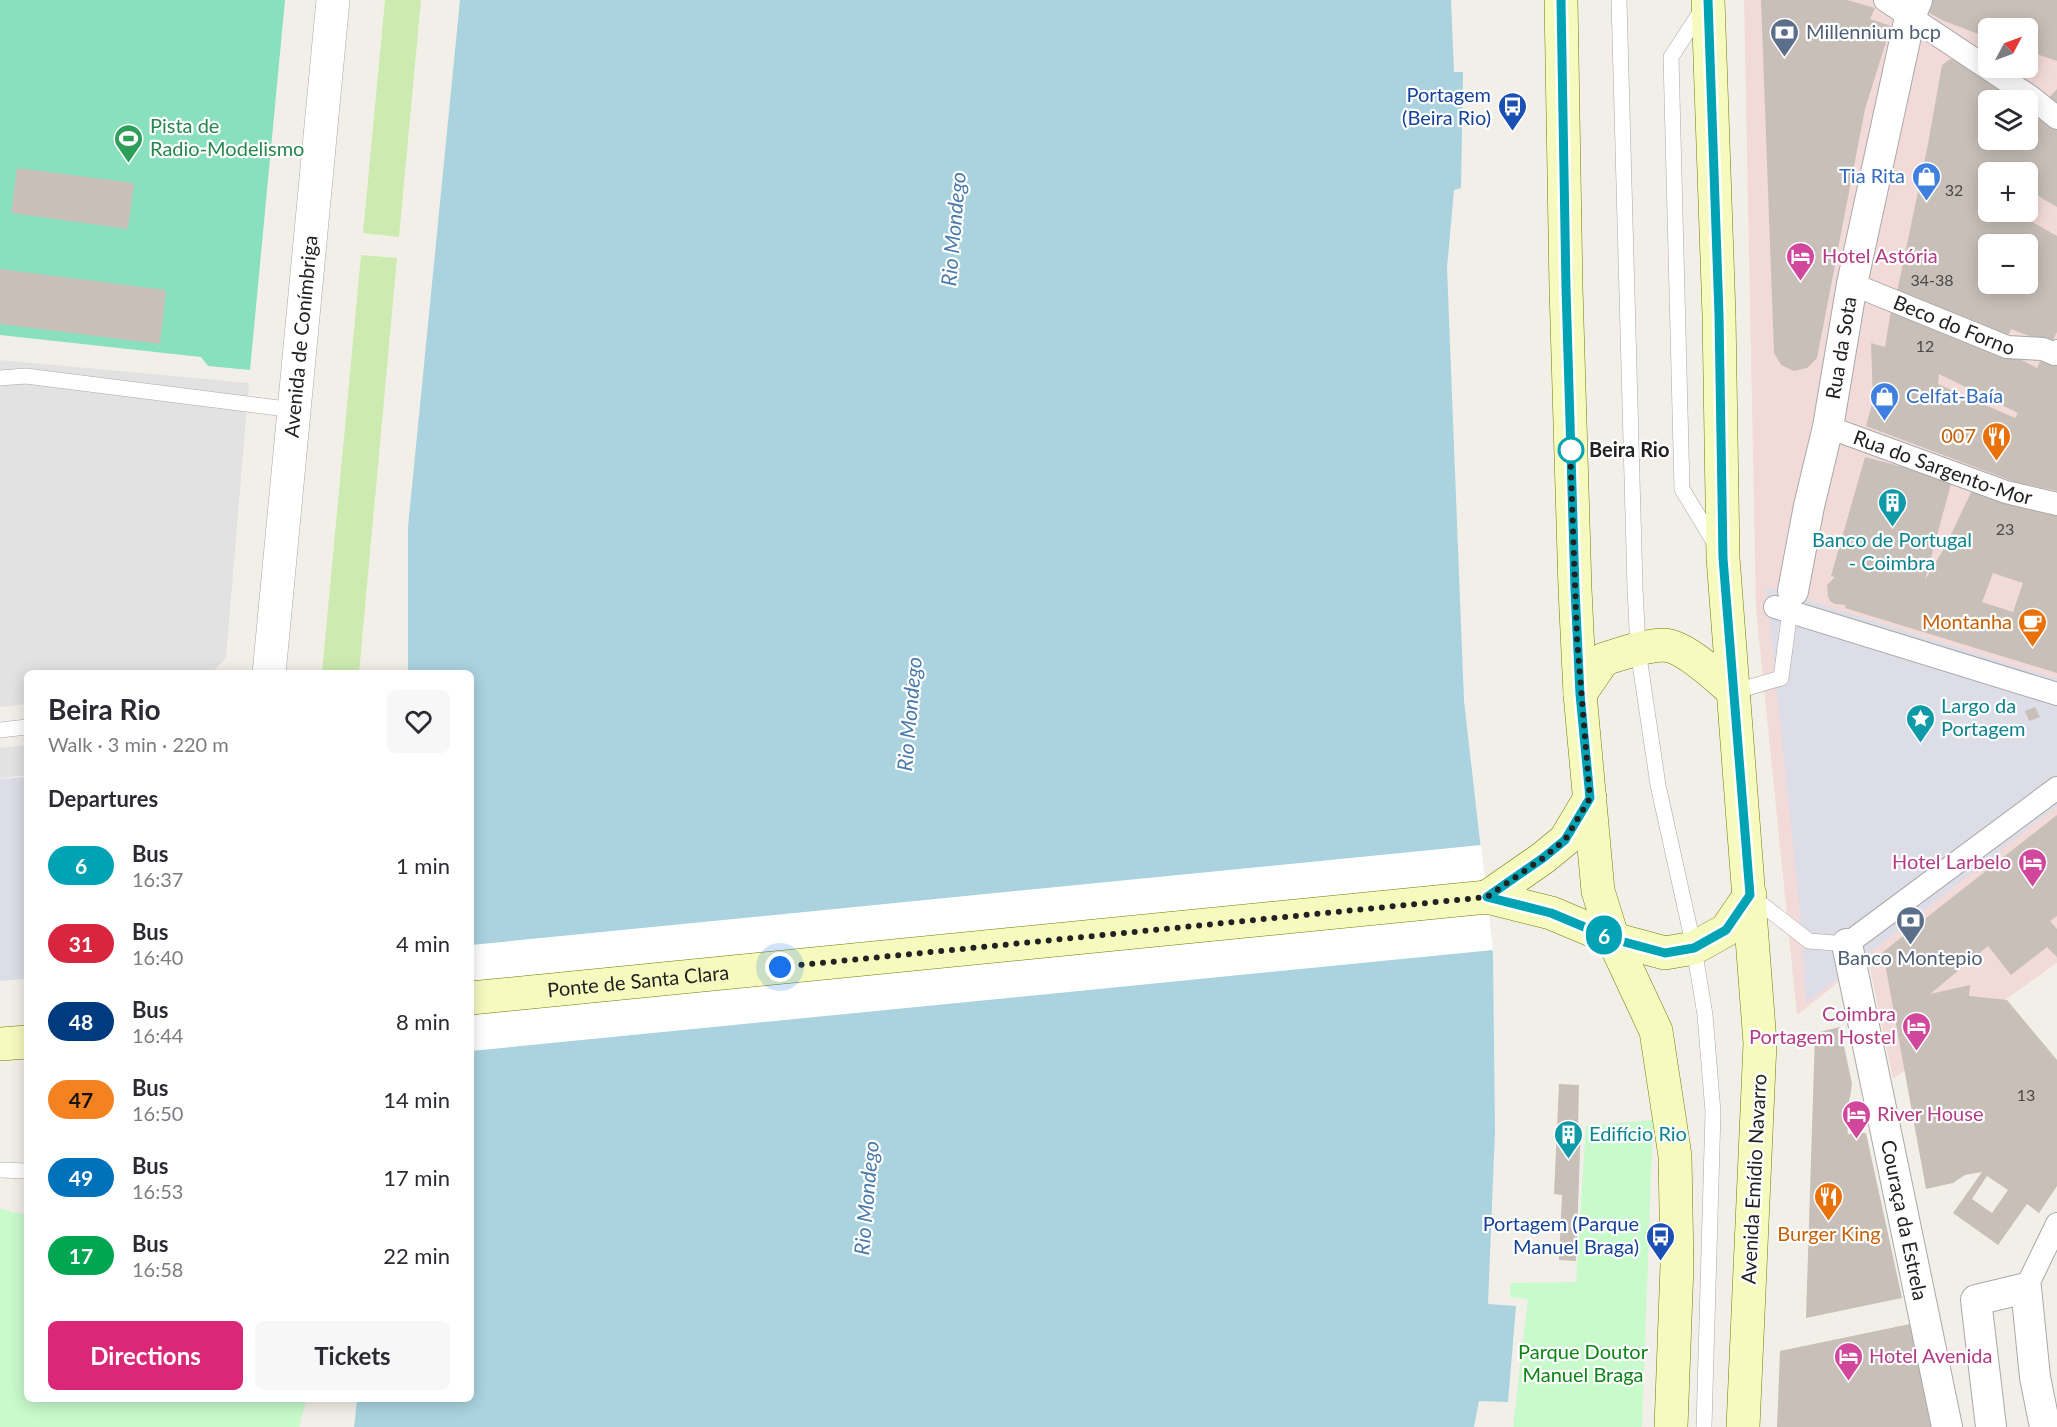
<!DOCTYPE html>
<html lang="en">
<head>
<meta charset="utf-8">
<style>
  :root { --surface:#fff; --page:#f7f7f7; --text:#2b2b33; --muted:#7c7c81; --accent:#db2777 }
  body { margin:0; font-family:Lato,sans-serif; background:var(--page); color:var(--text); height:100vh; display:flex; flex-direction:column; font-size:22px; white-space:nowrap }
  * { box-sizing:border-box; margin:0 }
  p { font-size:20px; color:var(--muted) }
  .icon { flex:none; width:33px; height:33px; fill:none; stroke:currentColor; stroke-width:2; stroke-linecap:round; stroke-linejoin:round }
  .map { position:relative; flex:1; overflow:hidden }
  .panel { position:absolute; left:24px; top:670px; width:450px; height:732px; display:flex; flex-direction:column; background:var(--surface); border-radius:9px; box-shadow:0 3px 15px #0003 }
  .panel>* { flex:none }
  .badge { padding:0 12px; border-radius:20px; font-size:21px; line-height:39px }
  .needle { width:39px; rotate:49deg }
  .buttons { position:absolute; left:1978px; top:18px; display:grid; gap:12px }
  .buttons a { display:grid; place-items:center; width:60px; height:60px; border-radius:9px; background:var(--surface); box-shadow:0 3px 15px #0003; font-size:30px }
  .you { position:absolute; width:30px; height:30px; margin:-15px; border:4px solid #fff; border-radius:50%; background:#1a73e8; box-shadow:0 0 0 9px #1a73e833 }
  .map>.badge { position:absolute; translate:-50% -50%; box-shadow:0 0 0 3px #fff }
  h2 { padding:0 24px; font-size:22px; line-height:54px }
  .round { display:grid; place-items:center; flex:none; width:63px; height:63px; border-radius:9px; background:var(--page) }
  .summary { display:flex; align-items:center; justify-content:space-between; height:102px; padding:0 24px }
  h1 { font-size:28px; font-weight:700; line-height:45px }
  .cta { display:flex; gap:12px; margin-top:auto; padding:12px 24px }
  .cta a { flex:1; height:69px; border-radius:9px; background:var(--accent); color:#fff; font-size:24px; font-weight:700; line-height:69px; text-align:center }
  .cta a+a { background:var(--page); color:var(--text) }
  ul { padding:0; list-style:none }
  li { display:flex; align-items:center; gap:18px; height:78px; padding:0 24px }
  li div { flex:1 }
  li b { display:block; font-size:22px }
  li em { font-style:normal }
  li .badge { min-width:66px; font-weight:700; text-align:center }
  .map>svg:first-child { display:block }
  .commercial { fill:#f2dad9; fill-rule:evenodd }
  .grass { fill:#cdebb0 }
  .park { fill:#c8facc }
  .pitch { fill:#88e0be }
  .parking { fill:#e2e2e2 }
  .plaza { fill:#dddde8 }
  .water { fill:#aad3df }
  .pier { fill:#fff }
  .building { fill:#c7bfb8; fill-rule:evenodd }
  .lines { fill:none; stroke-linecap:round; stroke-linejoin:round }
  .service-casing { stroke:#a9a9a9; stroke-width:16 }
  .pedestrian-casing { stroke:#a9a9a9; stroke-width:24 }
  .minor-casing { stroke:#a9a9a9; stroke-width:32 }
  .tertiary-casing { stroke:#a9a9a9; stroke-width:34 }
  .secondary-casing { stroke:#707d05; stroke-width:34 }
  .service { stroke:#fff; stroke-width:15 }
  .pedestrian { stroke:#fff; stroke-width:22 }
  .minor { stroke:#fff; stroke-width:30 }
  .tertiary { stroke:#fff; stroke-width:33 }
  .secondary { stroke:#f7fabf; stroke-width:33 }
  .line-casing { stroke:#fff; stroke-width:14 }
  .line { stroke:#00a3b4; stroke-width:9 }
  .walk { stroke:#222; stroke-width:6; stroke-dasharray:0 10.8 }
  .stop-dot { fill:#fff; stroke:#00a3b4; stroke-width:3 }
  .labels { text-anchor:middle; stroke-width:4.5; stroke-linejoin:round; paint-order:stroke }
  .number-label { font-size:16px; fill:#4b4948 }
  .service-label { font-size:20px; fill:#4e5e75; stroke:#fff; text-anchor:start }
  .transit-label { font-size:20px; fill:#164399; stroke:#fff; text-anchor:end }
  .leisure-label { font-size:20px; fill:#27864d; stroke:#fff; text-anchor:start }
  .shop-label { font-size:20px; fill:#366cbe; stroke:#fff; text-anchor:end }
  .hotel-label { font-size:20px; fill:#b23c85; stroke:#fff; text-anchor:start }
  .street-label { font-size:20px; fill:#222; stroke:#fff }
  .food-label { font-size:20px; fill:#c56008; stroke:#fff; text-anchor:end }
  .stop-label { font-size:20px; font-weight:bold; fill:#222; stroke:#fff; text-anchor:start }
  .culture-label { font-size:20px; fill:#0d838f; stroke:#fff; text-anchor:start }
  .park-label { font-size:20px; fill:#0c8416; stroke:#fff }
  .water-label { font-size:21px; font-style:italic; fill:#4a7aab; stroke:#fff }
</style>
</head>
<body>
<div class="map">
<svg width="2057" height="1427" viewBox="0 0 2057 1427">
  <rect width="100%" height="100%" fill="#f2efe9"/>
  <path class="commercial" d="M1744 0H2057V963L1893 1079 1868 959 1797 1015 1756 609ZM1989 28H2028V68H1989ZM1989 100H2028V140H1989ZM1989 172H2028V212H1989ZM1989 244H2028V284H1989Z"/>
  <path class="grass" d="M385 0H421L399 237 363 233Z
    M361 255 397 258 359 673H322Z"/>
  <path class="park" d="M1653 1120 1642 1427H1513L1528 1299 1510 1297 1511 1283 1576 1282 1586 1126Z
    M0 1209 27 1215V1400H306L299 1427H0Z"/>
  <path class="pitch" d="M0 0H285L250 370 208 366 201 357 0 335Z"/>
  <path class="parking" d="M0 360 249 383 226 658 211 673 27 674V704L0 707Z
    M27 745V775L0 778V748Z"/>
  <path class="plaza" d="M1766 587 2057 679V806L1806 1003 1801 922Z
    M27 777V979L0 981V779Z"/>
  <path class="water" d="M460 0H1451L1454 72H1463L1461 188 1454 190 1447 268 1464 701 1493 955 1495 1131 1488 1304 1516 1306 1508 1402 1479 1401 1474 1427H354L357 1400H471V674L408 673V527Z"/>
  <path class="pier" d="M1481 845 1493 950 471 1051V945Z"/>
  <path class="building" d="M1761 0H1847L1875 8 1870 19 1891 26 1865 109 1817 358 1807 368 1794 371 1781 365 1774 353Z
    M1928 0H2057V61L2028 51V28H1989V38L1944 21 1924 10Z
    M1950 59 1959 60 2021 100H1989V140H2028V105L2057 123V207L2028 190V172H1989V212H2015L2057 236V332L2051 344 2011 329 2006 341 1896 297 1928 144 1942 65ZM1989 244H2028V284H1989Z
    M2057 89V111L2046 101Z
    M17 168 134 183 128 229 11 213Z
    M0 269 166 290 160 344 0 324Z
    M1892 305 1996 346 2037 368 2044 353 2057 359V491L2015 482 1866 426 1873 401 1871 343 1885 347ZM1939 374 2018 413 2015 418 1938 384Z
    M1865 457 1952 480 1925 580 1945 547 1973 488 2057 511V673L1845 608 1846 605 1835 604 1830 601 1828 596 1827 585 1835 577 1831 576ZM1993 573 2023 583 2013 612 1982 602Z
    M2035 707 2040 717 2029 721 2025 711Z
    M2057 815V916L2050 921 2057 929V957L2047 947 2011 975 1988 946 1930 994 1970 985 1969 996 2007 1000 2057 1060V1186L2039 1213 2027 1204 1998 1245 1953 1213 1982 1172 1965 1175 1953 1183 1926 1189 1883 952ZM1987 1176 2008 1190 1992 1213 1972 1199Z
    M1840 1027 1852 1084 1850 1097 1846 1111 1848 1134 1866 1133 1902 1298 1806 1318 1815 1033Z
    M1559 1084 1579 1085 1578 1125H1581L1576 1261 1559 1260 1562 1195 1554 1194Z
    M1910 1324 1935 1427H1777L1780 1351Z"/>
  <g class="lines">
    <defs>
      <path id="service" d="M1619 0 1635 588 1638 650 1658 785 1694 948 1705 1015 1713 1112 1704 1427
        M1703 8 1671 57 1682 489 1717 547
        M0 378 26 376 294 410
        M1734 692 1781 678 1791 603
        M0 730 27 727
        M1750 895 1809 941 1847 944
        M0 1170 27 1171"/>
      <g id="pedestrian">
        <path d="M1885 0 2031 97 2057 118"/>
        <path id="s1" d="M1852 284 2007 347 2043 349 2055 354 2057 351"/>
        <path id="s2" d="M1828 427 2006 492 2057 504"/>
        <path d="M1775 607 2057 694"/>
        <path d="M1847 944 2057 788"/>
        <path d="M2026 1288 2057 1224"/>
      </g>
      <g id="minor">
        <path id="s3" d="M1793 591 1809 506 1828 427 1852 284 1910 17 1917 0"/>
        <path id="s4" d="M1847 944 1947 1427"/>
        <path d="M1991 1427 1976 1300 2026 1288 2035 1377 2045 1427"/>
      </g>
      <g id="tertiary">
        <path id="s5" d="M269 674 333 0"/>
      </g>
      <g id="secondary">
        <path d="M1561 0 1566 288 1575 589 1580 694 1598 891 1613 939 1656 1031 1675 1156 1677 1265 1671 1427"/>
        <path d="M1708 0 1719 315 1723 558 1760 1043 1743 1427"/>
        <path d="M1580 694 1604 659C1621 654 1646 645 1664 645 1685 646 1718 678 1734 692"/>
        <path d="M1487 897 1543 858 1565 840 1590 798"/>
        <path id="s6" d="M471 998 1487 897 1551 913 1613 939 1665 953 1694 948 1726 930 1750 895"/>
        <path d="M0 1044 27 1042"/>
      </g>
    </defs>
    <use href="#service" class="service-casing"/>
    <use href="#pedestrian" class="pedestrian-casing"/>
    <use href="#minor" class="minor-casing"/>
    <use href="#tertiary" class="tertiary-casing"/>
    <use href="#secondary" class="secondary-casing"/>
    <use href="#service" class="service"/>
    <use href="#pedestrian" class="pedestrian"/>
    <use href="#minor" class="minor"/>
    <use href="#tertiary" class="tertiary"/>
    <use href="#secondary" class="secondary"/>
  </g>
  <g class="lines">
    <defs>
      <path id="line" d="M1561 0 1566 288 1575 589 1580 694 1590 798 1565 840 1543 858 1487 897 1551 913 1613 939 1665 953 1694 948 1726 930 1750 895 1723 558 1719 315 1708 0"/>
    </defs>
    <use href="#line" class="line-casing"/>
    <use href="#line" class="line"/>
    <path class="walk" d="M780 967 1487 897 1543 858 1565 840 1590 798 1577 639 1570 447 1571 450"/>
  </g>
  <defs>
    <symbol id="bank-pin" viewBox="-11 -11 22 30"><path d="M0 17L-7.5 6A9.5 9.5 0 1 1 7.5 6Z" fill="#5c6f8a" stroke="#fff"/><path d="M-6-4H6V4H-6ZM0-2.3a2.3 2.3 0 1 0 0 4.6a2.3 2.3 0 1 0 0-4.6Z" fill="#fff"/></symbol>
    <symbol id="bus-pin" viewBox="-11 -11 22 30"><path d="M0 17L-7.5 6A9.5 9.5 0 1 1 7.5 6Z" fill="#1a4fb4" stroke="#fff"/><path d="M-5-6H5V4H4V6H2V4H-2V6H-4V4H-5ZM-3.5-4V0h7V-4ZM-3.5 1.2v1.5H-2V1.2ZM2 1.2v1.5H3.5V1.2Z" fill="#fff"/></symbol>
    <symbol id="stadium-pin" viewBox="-11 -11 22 30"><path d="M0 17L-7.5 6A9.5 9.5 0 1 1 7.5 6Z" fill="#2e9e5b" stroke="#fff"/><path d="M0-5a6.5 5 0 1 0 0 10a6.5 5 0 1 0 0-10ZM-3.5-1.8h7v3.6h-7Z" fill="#fff"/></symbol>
    <symbol id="shop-pin" viewBox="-11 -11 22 30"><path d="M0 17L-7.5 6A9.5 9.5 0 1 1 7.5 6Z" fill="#3f7fe0" stroke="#fff"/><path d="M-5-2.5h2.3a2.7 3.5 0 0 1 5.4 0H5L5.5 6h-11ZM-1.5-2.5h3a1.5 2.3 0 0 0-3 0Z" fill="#fff"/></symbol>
    <symbol id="hotel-pin" viewBox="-11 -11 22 30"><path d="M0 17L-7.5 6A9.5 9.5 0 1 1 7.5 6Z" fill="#d1479c" stroke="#fff"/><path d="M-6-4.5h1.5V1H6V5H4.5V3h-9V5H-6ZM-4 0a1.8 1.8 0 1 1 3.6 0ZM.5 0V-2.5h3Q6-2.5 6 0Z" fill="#fff"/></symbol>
    <symbol id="restaurant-pin" viewBox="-11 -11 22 30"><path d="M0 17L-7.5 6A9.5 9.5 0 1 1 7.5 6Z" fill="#e8710a" stroke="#fff"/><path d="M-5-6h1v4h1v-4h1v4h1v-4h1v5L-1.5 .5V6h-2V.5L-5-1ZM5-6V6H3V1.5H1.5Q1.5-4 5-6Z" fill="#fff"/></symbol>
    <symbol id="building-pin" viewBox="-11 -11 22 30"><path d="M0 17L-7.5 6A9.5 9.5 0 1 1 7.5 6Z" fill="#0f9aa8" stroke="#fff"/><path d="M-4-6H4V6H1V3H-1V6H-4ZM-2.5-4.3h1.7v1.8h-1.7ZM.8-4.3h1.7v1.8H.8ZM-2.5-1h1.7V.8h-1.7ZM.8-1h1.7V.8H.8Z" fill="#fff"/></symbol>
    <symbol id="cafe-pin" viewBox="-11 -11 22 30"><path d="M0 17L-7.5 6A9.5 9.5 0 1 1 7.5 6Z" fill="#e8710a" stroke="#fff"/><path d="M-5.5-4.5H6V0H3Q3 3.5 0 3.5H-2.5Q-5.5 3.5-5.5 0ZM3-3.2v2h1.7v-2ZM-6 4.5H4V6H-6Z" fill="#fff"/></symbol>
    <symbol id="sight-pin" viewBox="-11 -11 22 30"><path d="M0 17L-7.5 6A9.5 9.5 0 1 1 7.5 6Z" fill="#0f9aa8" stroke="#fff"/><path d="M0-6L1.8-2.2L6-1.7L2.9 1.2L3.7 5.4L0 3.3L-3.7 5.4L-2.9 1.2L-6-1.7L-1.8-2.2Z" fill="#fff"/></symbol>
  </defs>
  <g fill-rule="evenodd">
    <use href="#bank-pin" x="1768" y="16" width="33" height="45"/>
    <use href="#bus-pin" x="1496" y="90" width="33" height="45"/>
    <use href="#stadium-pin" x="112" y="122" width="33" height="45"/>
    <use href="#shop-pin" x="1910" y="160" width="33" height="45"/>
    <use href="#hotel-pin" x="1784" y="240" width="33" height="45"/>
    <use href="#shop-pin" x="1868" y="380" width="33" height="45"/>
    <use href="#restaurant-pin" x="1980" y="420" width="33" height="45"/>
    <use href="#building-pin" x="1876" y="486" width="33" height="45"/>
    <use href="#cafe-pin" x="2016" y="606" width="33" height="45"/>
    <use href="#sight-pin" x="1904" y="702" width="33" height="45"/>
    <use href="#hotel-pin" x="2016" y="846" width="33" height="45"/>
    <use href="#bank-pin" x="1894" y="904" width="33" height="45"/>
    <use href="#hotel-pin" x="1900" y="1010" width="33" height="45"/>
    <use href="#hotel-pin" x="1840" y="1098" width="33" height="45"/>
    <use href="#building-pin" x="1552" y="1118" width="33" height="45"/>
    <use href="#restaurant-pin" x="1812" y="1180" width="33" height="45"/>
    <use href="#bus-pin" x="1644" y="1220" width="33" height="45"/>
    <use href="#hotel-pin" x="1832" y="1340" width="33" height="45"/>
  </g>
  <circle class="stop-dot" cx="1571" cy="450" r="12"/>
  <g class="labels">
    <g class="number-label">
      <text x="1954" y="196">32</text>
      <text x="1932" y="286">34-38</text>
      <text x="1925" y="352">12</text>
      <text x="2005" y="535">23</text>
      <text x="2026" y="1101">13</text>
    </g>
    <g class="service-label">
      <text x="1806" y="39">Millennium bcp</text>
      <text x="1910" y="965" text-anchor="middle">Banco Montepio</text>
    </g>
    <g class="transit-label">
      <text x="1491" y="102">Portagem<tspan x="1491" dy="23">(Beira Rio)</tspan></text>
      <text x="1639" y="1231">Portagem (Parque<tspan x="1639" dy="23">Manuel Braga)</tspan></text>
    </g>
    <g class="leisure-label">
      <text x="150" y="133">Pista de<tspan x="150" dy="23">Radio-Modelismo</tspan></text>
    </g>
    <g class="shop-label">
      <text x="1905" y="183">Tia Rita</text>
      <text x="1906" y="403" text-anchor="start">Celfat-Baía</text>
    </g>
    <g class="hotel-label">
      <text x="1822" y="263">Hotel Astória</text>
      <text x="2011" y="869" text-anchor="end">Hotel Larbelo</text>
      <text x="1896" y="1021" text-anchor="end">Coimbra<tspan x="1896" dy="23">Portagem Hostel</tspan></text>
      <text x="1877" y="1121">River House</text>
      <text x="1869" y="1363">Hotel Avenida</text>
    </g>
    <g class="street-label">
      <text dy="7" stroke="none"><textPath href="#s1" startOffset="110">Beco do Forno</textPath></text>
      <text dy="7" stroke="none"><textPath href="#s5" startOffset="339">Avenida de Conímbriga</textPath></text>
      <text dy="7" stroke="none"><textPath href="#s3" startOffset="248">Rua da Sota</textPath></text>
      <text dy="7" stroke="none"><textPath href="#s2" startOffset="122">Rua do Sargento-Mor</textPath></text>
      <text dy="7" stroke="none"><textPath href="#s6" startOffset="168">Ponte de Santa Clara</textPath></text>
      <text transform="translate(1754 1179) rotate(-87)" y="7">Avenida Emídio Navarro</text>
      <text dy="7" stroke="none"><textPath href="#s4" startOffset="282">Couraça da Estrela</textPath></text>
    </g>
    <g class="food-label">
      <text x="1976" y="443">007</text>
      <text x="2012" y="629">Montanha</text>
      <text x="1829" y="1241" text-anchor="middle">Burger King</text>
    </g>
    <g class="stop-label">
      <text x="1589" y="457">Beira Rio</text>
    </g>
    <g class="culture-label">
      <text x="1892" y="547" text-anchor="middle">Banco de Portugal<tspan x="1892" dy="23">- Coimbra</tspan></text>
      <text x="1941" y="713">Largo da<tspan x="1941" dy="23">Portagem</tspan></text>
      <text x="1589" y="1141">Edifício Rio</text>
    </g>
    <g class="park-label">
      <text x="1583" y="1359">Parque Doutor<tspan x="1583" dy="23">Manuel Braga</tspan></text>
    </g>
    <g class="water-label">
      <text transform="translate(954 229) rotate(-85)" y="7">Rio Mondego</text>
      <text transform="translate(910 714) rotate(-85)" y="7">Rio Mondego</text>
      <text transform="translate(867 1198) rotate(-85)" y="7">Rio Mondego</text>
    </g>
  </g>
</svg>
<div class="buttons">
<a><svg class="needle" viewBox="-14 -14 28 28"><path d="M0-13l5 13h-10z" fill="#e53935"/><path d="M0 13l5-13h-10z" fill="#7c7c81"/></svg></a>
<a><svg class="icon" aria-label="layers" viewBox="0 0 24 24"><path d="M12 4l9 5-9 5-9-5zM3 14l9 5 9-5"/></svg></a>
<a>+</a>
<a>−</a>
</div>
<div class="you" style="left:780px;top:967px"></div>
<b class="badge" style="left:1604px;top:935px;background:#00a3b4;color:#fff">6</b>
<section class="panel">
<div class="summary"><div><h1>Beira Rio</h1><p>Walk · 3 min · 220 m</p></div><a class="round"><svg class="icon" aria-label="heart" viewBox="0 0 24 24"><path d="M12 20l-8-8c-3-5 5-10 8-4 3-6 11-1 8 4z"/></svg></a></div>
<h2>Departures</h2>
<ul>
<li><span class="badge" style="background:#00a3b4;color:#fff">6</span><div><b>Bus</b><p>16:37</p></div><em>1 min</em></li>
<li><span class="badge" style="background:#d7263d;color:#fff">31</span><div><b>Bus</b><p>16:40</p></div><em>4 min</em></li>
<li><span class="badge" style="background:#003b80;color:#fff">48</span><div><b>Bus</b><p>16:44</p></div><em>8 min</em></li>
<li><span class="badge" style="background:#f58220;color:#111">47</span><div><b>Bus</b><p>16:50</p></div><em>14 min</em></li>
<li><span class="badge" style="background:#0072bc;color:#fff">49</span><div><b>Bus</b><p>16:53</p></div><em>17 min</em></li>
<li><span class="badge" style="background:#00a651;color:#fff">17</span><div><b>Bus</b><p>16:58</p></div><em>22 min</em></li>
</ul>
<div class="cta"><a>Directions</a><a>Tickets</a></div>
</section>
</div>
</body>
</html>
